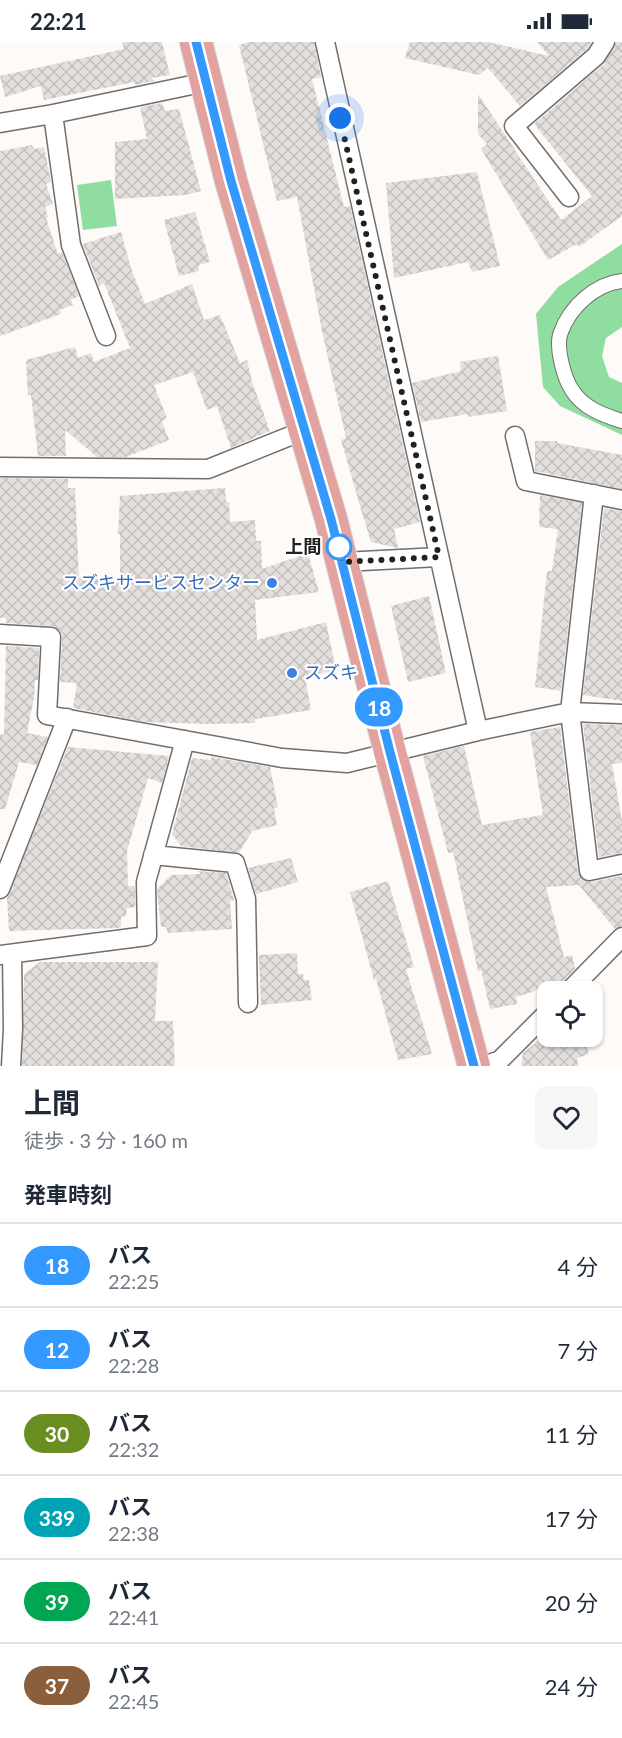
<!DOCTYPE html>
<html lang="ja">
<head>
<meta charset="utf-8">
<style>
  :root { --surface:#fff; --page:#f6f6f7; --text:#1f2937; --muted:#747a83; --line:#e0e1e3 }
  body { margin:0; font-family:Lato,"Noto Sans JP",sans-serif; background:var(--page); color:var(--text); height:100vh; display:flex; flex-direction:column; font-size:22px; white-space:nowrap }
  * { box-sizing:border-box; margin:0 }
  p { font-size:20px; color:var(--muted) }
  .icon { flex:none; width:33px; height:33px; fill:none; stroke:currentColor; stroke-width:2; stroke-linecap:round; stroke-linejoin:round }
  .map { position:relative; height:1024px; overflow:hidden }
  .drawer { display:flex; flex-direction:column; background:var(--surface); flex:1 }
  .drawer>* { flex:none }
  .badge { padding:0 12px; border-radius:20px; font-size:21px; line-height:39px }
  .fabs { position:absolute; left:537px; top:939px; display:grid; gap:12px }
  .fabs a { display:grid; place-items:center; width:66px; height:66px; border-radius:12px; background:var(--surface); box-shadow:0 2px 4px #0004; font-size:30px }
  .you { position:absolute; width:30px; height:30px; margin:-15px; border:4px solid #fff; border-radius:50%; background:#1a73e8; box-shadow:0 0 0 9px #1a73e833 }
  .map>.badge { position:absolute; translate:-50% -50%; box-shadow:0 0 0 3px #fff }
  h2 { padding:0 24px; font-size:22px; line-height:54px }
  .round { display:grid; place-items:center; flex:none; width:63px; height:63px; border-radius:12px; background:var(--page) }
  .head { display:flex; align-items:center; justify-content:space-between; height:102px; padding:0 24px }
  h1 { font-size:28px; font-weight:700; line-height:45px }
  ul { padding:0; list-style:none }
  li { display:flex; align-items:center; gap:18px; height:84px; padding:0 24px; border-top:2px solid var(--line) }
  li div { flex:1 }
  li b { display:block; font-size:22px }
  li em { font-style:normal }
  li .badge { min-width:66px; font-weight:700; text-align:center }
  .status { display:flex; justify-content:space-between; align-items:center; height:42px; padding:0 30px; background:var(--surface); direction:ltr }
  .status svg { height:16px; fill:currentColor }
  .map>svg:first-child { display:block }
  .park { fill:#8fdda0 }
  .building { fill:url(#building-cross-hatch) }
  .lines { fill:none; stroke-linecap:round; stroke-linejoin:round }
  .pedestrian-casing { stroke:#716e6b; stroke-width:16 }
  .minor-casing { stroke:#716e6b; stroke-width:21 }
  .trunk-casing { stroke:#d7d7d7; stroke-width:34 }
  .pedestrian { stroke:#fff; stroke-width:14 }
  .minor { stroke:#fff; stroke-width:18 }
  .trunk { stroke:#e2a2a0; stroke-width:32 }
  .line-casing { stroke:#fff; stroke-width:14 }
  .line { stroke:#39f; stroke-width:9 }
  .walk { stroke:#232120; stroke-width:6; stroke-dasharray:0 10.8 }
  .stop-dot { fill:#fff; stroke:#39f; stroke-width:3 }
  .shop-dot { fill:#3f7fe0; stroke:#fff; stroke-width:2 }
  .labels { text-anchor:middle; stroke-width:4.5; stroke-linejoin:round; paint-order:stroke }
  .stop-label { font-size:18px; font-weight:bold; fill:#232120; stroke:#fff; text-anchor:end }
  .shop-label { font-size:18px; fill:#366cbe; stroke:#fff; text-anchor:end }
</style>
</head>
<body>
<div class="status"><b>22:21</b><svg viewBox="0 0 49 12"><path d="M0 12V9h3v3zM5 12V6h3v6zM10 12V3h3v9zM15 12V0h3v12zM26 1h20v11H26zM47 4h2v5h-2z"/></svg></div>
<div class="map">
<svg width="622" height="1024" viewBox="0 0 622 1024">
  <defs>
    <pattern id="building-cross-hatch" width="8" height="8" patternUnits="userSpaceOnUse" patternTransform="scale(1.5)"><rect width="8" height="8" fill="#e4dfdc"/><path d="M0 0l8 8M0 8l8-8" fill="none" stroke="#c3bfbc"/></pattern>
  </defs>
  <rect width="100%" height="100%" fill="#fefaf7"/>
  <path class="park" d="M111 138 117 184 83 188 77 143Z
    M622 202V285L606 296 602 314 609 335 622 341V393L560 364 543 345 536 272 558 245Z"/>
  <path class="building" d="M122 0H162L170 33 152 36 154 39 135 43 134 40 44 58 41 44 5 55 0 34 124 7Z
    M249 0H314L321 35 312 37 344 165 350 164 420 480 394 487 398 506 371 500 360 464 341 398 346 396 322 289 297 155 277 159 239 3Z
    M410 0H488L549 14 537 0H592L587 7 520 64 488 26 479 33 405 16Z
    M616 0H622V174L579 205 577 202 548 218 481 107 487 102 478 92V52L561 178 592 154 534 82 603 23 614 6Z
    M162 61 165 69 179 67 201 149 186 153 115 157V100L147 97 140 65Z
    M32 103 34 107 44 105 51 140 46 142 53 162 45 165 48 175 46 176 58 212 62 210 79 254 71 258 73 263 60 268 61 272 0 294V109Z
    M477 130 500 224 472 230 468 220 394 236 386 141Z
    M195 170 210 220 199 223V229L179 234 164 178Z
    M121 190 131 226 145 262 192 242 204 278 220 273 240 321 247 318 252 340 270 389 231 406 217 364 207 368 193 330 154 343 167 376 162 379 169 398 126 415H97L65 388 66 414H38L31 353H28L26 318 75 305 78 316 91 311 94 320 130 306 104 241 99 244 83 202Z
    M498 314 507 369 468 375V372L421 380 412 341 461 329 460 320Z
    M535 399H557V401L622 413V447L535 429Z
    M0 436 68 437V446H75L79 536H120V492H118L120 454 225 446 226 460H229L230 480 255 478 256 499H261L262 527 308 511 319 550 255 558 257 598 326 580 336 628 305 635 311 668 255 677V681L211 682 145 680 73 666 77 641 60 640 62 596 61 589 52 584 6 581V576H0Z
    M540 453 582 461 561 649 535 645 547 529H552L558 487 539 485Z
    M604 466 622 469V659L583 653Z
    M429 554 446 631 408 640 391 564Z
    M6 604 39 606 38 638H35L34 655 27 691 48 695 37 723 19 720 5 767H0V692L4 693Z
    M583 682 622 683V721L612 722 622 779V811L599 815Z
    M560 685 578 831 585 839 591 840 622 834V884L615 887 579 843 546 845 564 915 572 913 575 927 561 941 516 955 517 962 490 967 481 928 478 929 453 810 448 811 423 714 464 704 482 783 543 773 530 690Z
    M68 705 169 714 162 741 148 736 127 809 128 844H135V865L127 866 126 874 121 875V885L118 886 9 889 7 856Z
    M211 715 270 725 278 765 274 766 277 783 252 789 239 811 181 804 172 792 192 716 211 718Z
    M291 816 298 840 256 852 248 826Z
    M198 829 226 831 234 858 230 859 232 887 168 891 166 885H161L157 847 171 833 201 832Z
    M388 839 414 925 406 927 432 1012 398 1018 376 937 374 938 350 850Z
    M297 911 298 932H303L304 938H309L312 958 261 963 259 913Z
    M40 920H158L155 979H173L175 1024H22L24 932Z
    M539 994H583L589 1012 577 1016 578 1024H521L523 1011 538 999Z"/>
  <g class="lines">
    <defs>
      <path id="pedestrian" d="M622 239C595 242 570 265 561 290 555 304 564 336 572 348 583 366 603 373 622 379"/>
      <path id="minor" d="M53 72 71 203 106 294
        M0 81 53 72 206 40
        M569 155 514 84 596 14 605 0
        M515 394 526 439 622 458
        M0 425 208 427 305 388
        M594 452 570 670 589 829 622 822
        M343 520 439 515
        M0 592 51 595 47 673 282 716 347 721 478 689 325 0
        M478 689 570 670 622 672
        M153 813 235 821 246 857 248 961
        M0 847 67 676
        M0 913 147 894 146 840 185 698
        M568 950 622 895
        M11 1024 13 987 12 912
        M484 1024 500 1018 548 970"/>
      <path id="trunk" d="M196 0 231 139 331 477 390 710 474 1024"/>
    </defs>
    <use href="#pedestrian" class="pedestrian-casing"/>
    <use href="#minor" class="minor-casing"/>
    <use href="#trunk" class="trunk-casing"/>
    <use href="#pedestrian" class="pedestrian"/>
    <use href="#minor" class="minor"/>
    <use href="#trunk" class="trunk"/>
  </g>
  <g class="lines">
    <defs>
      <path id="line" d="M196 0 231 139 331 477 390 710 474 1024"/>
    </defs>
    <use href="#line" class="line-casing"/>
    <use href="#line" class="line"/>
    <path class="walk" d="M339 505 343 520 439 515 340 76"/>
  </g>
  <circle class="stop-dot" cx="339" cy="505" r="12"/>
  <g class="shop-dot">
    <circle cx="272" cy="541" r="6"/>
    <circle cx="292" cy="631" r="6"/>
  </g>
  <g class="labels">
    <g class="stop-label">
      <text x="321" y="511">上間</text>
    </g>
    <g class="shop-label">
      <text x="260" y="547">スズキサービスセンター</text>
      <text x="304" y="637" text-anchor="start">スズキ</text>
    </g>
  </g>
</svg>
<div class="fabs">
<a><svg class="icon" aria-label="locate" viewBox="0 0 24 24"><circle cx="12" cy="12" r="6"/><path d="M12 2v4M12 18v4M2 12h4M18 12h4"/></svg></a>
</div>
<div class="you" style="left:340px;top:76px"></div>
<b class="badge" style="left:379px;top:665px;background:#39f;color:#fff">18</b>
</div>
<section class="drawer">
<div class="head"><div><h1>上間</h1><p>徒歩 · 3 分 · 160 m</p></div><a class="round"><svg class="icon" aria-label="heart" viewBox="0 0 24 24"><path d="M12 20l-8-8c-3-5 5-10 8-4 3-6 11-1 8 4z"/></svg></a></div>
<h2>発車時刻</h2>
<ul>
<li><span class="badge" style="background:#39f;color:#fff">18</span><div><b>バス</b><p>22:25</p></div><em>4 分</em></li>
<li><span class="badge" style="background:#39f;color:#fff">12</span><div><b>バス</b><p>22:28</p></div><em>7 分</em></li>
<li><span class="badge" style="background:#6b8e23;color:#fff">30</span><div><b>バス</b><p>22:32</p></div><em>11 分</em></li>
<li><span class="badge" style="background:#00a3b4;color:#fff">339</span><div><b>バス</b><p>22:38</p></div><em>17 分</em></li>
<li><span class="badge" style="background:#00a651;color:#fff">39</span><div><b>バス</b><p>22:41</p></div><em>20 分</em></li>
<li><span class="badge" style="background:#8b5e3c;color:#fff">37</span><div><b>バス</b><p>22:45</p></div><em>24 分</em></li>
</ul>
</section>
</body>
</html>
